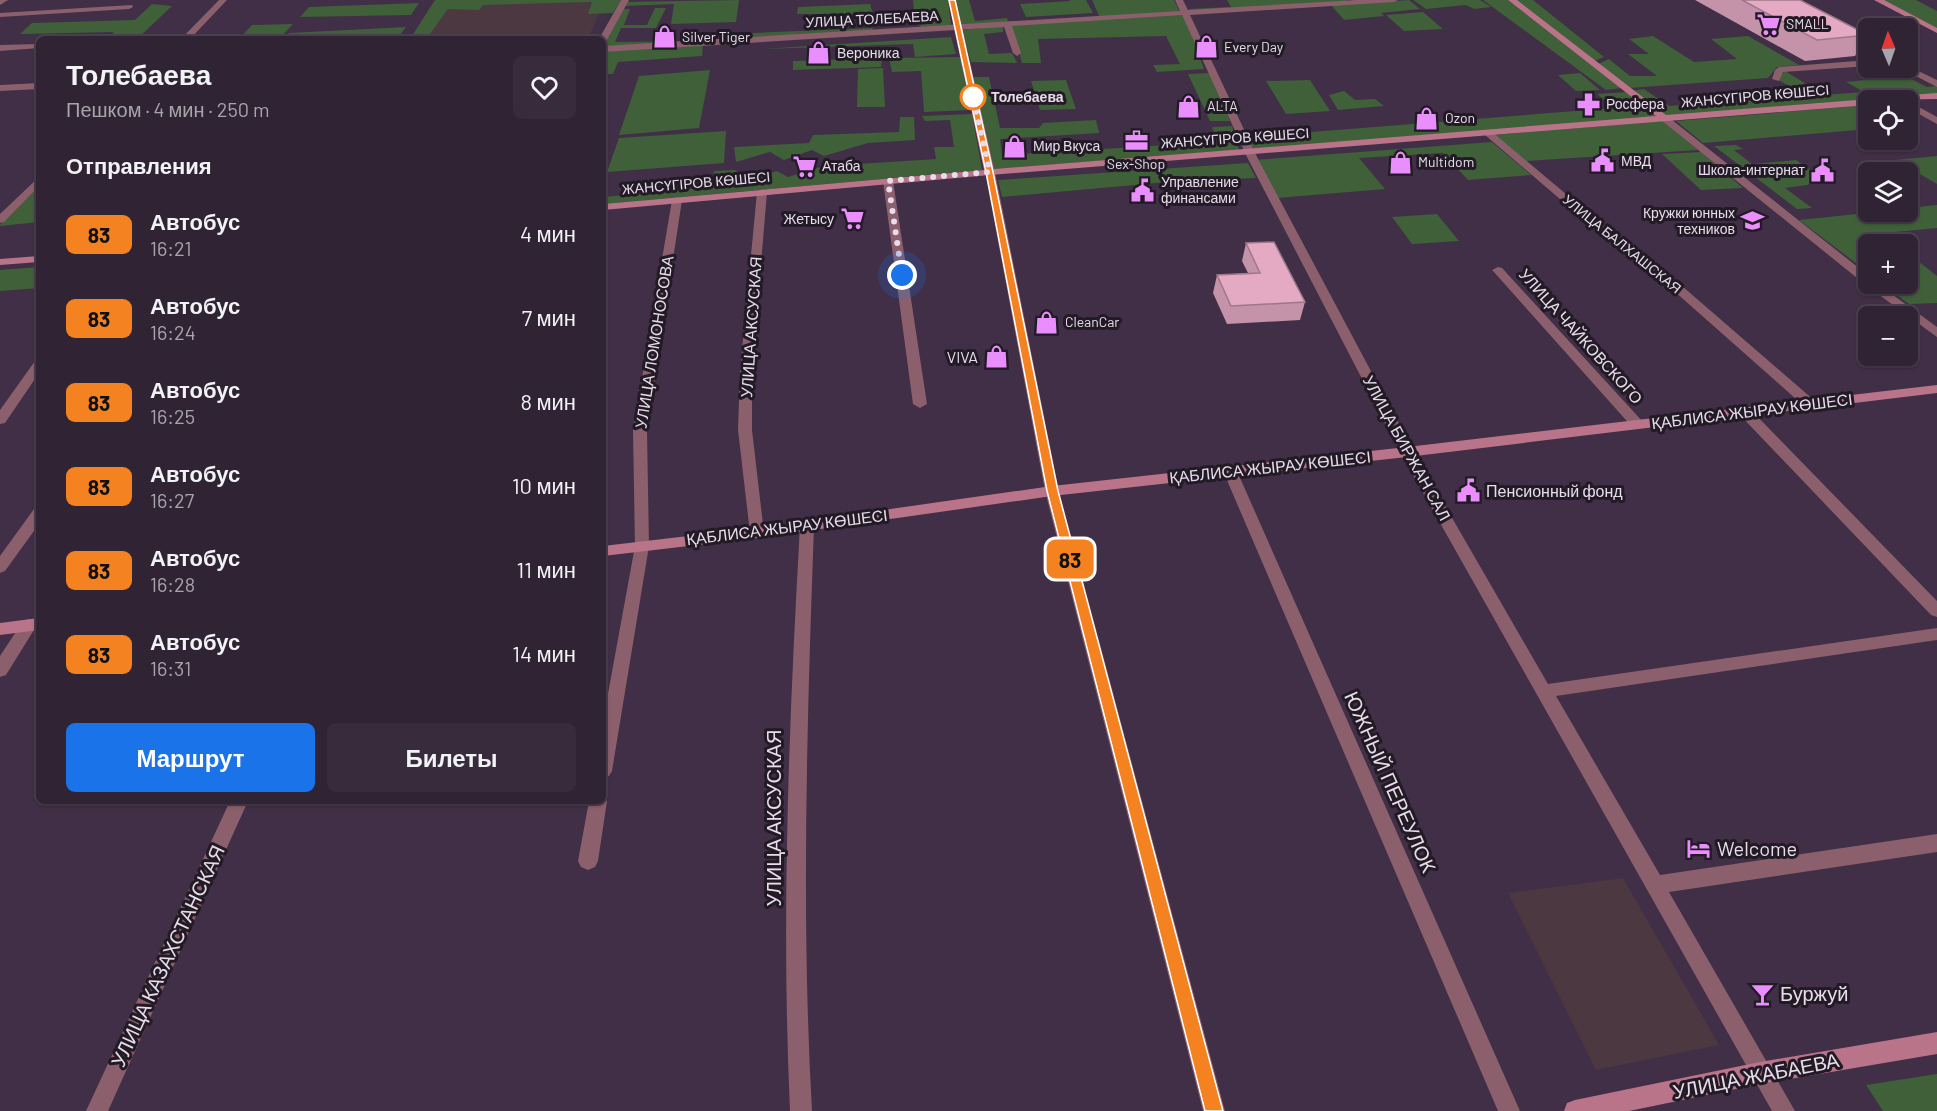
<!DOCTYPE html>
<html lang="ru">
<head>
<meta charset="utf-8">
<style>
  :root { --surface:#302334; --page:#382b3c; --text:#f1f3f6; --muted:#a8a4ac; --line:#4b404f; --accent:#1a73e8 }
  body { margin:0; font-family:Barlow,sans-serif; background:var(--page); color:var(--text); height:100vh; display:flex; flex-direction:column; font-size:22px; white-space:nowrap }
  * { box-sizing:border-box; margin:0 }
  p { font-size:20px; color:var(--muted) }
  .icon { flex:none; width:33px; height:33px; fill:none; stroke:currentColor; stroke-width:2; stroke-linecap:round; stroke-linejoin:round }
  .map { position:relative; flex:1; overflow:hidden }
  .panel { position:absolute; left:36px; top:36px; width:570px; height:768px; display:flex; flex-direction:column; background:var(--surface); border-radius:9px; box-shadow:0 2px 4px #0004,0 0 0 2px var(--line) }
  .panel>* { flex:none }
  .badge { padding:0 12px; border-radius:9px; font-size:21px; line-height:39px }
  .needle { width:39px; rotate:358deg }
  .buttons { position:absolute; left:1858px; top:18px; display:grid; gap:12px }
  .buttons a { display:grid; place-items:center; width:60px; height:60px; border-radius:9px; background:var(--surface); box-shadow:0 2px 4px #0004,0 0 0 2px var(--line); font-size:30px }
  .you { position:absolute; width:30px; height:30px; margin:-15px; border:4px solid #fff; border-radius:50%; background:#1a73e8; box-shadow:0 0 0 9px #1a73e833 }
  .map>.badge { position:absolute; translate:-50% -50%; box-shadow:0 0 0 3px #fff }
  h2 { padding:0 30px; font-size:22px; line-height:54px }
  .round { display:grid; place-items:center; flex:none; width:63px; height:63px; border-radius:9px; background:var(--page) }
  .overview { display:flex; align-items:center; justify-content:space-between; height:102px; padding:0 30px }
  h1 { font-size:28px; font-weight:600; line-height:45px }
  .primary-button { display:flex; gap:12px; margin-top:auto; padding:12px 30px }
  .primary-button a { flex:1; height:69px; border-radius:9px; background:var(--accent); color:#fff; font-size:24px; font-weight:600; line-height:69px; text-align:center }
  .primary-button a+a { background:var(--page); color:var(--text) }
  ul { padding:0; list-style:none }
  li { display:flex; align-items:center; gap:18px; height:84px; padding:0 30px }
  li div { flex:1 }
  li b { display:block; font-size:22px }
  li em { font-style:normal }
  li .badge { min-width:66px; font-weight:700; text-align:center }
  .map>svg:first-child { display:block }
  .education { fill:#4b3841 }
  .green { fill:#3f6039 }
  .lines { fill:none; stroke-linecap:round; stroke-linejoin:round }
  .street { fill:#8c5f6c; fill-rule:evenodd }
  .secondary { fill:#ba7489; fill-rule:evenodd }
  .wall { fill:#c492a9 }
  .building { fill:#e4aac4; stroke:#a07789; stroke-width:1.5 }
  .line { fill:#f58220; stroke:#fff; stroke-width:1.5 }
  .walk { stroke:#e7dceb; stroke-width:6; stroke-dasharray:0 10.8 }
  .stop-dot { fill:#fff; stroke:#f58220; stroke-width:3 }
  .labels { text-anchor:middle; stroke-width:6; stroke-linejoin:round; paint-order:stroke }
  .far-street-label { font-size:14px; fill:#e7dceb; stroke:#221a25 }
  .far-poi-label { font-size:14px; fill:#e7dceb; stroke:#221a25; text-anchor:start }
  .far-stop-label { font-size:14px; font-weight:bold; fill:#e7dceb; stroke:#221a25; text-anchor:start }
  .street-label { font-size:16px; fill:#e7dceb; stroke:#221a25 }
  .poi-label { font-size:16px; fill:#e7dceb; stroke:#221a25; text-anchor:end }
  .near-street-label { font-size:20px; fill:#e7dceb; stroke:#221a25 }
  .near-poi-label { font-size:20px; fill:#e7dceb; stroke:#221a25; text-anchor:start }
</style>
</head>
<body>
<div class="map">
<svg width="1937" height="1111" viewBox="0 0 1937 1111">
  <rect width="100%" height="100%" fill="#402f46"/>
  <path class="education" d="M455 0H605L588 39H426Z
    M1623 878 1719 1045 1596 1070 1508 893Z"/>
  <path class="green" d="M435 0H621L613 13 588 14 592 2 483 5 479 10 448 9 428 37 459 39H410Z
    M739 0 736 22 671 24 674 4 624 6 623 2Z
    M913 0H948L951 25 921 27 915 20Z
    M955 0H969L975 21 1007 18 1008 22 960 25Z
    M1068 0H1174L1180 12 1100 18 1092 0H1086L1093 13 1026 17 1020 4 1071 1Z
    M1227 0H1346L1348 2 1190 12 1189 9 1231 7Z
    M1409 0 1420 9 1381 13 1384 16 1344 20 1331 5Z
    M1413 0H1480L1491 7 1474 9 1466 5 1426 9Z
    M1483 0H1508L1622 88 1606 90Z
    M1516 0H1533L1604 57 1595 61Z
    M1882 0H1916L1937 11V29Z
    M419 3 411 15 300 17 309 7Z
    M152 4 172 6 137 39H106L114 32 20 34 32 23 135 20Z
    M870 4 873 14H797L798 7Z
    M655 8H666L656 28H621L615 42 698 41 603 47 624 9H630L624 25H647Z
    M1423 12 1443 29 1404 31 1386 15Z
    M1184 14 1204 69 1157 72 1153 65 1180 64 1166 36 1038 39 1041 63H1022L1011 25Z
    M293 24 279 39H239L252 25Z
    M1003 26V32L984 34 989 54 1012 53 1017 63 971 62 962 30Z
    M406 27 397 39H284L289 33Z
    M873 28 871 31 749 38 751 33Z
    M1653 36 1694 62 1737 59 1711 39 1748 36 1799 65 1777 67 1768 78 1629 88 1598 64 1609 59 1630 76H1657L1628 54H1649L1629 39Z
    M951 37 956 54 915 57 913 44 761 49Z
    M703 44 702 56 618 62 613 74H603V51Z
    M961 57 970 110 924 112 921 71 892 72 889 58Z
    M882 58 881 67 793 70V61Z
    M883 68 885 107H857L858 69Z
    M710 70 699 128 619 135 639 76Z
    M1785 71 1821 93 1805 94 1776 79Z
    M1210 73 1230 121H1210L1188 74Z
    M1580 73 1600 90 1576 91 1558 75Z
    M1905 76 1927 87 1937 86V94L1664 116 1632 91 1644 89 1669 106 1864 92 1846 82Z
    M973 77H989L1000 128H1039L1043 123 1096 120 1099 133 1000 139 1002 155 1217 142 1212 127 1232 126 1239 150 994 169Z
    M1066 80 1076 109 1040 110 1031 81Z
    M1310 80 1330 111 1286 114 1266 81Z
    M1344 91 1355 100 1375 99 1384 106 1338 110 1329 95Z
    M1627 92 1659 117 1254 150 1247 137 1614 108 1597 94Z
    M1869 105V129L1703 143 1676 121Z
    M972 114 982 170 603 204V197L712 187 714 171 735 170 748 180 777 171 788 177 821 167 832 174 858 164 936 159 934 147H954L950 120 925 121 922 116Z
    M900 117H914L915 140 868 143 824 156 812 150 784 160 770 152 736 162 734 147 809 143 813 135 899 132Z
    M1663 121 1698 150 1526 161 1494 135Z
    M726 131 724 163 607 172 619 138Z
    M1492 142 1531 175 1468 180 1443 153 1359 158 1385 189 1277 198 1254 160Z
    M1736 145 1743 149 1734 150 1752 164 1796 160 1816 174 1817 180 1807 185 1785 188 1812 208 1797 209 1714 146Z
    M1701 152 1743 188 1701 190 1662 154Z
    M1937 156V184L1896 160Z
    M1248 163 1256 178 1178 181 1002 197 998 180Z
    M39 184V222L0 226V225Z
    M1937 205V228L1884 233 1897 244H1869V273L1799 220 1876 212H1908V208Z
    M1437 214 1459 241 1412 244 1392 217Z
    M1908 253 1937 276V303L1909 304 1882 284H1908Z
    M39 267V288L0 291V270Z
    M1937 1074V1111H1883L1866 1085Z"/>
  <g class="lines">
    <path class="street" d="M0 0H8L0 5Z
      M219 0H227L190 39H181Z
      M621 0H629L607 40 603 42V39H599Z
      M1175 0H1183L1188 10 1356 0H1398L1394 2 1190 15 1257 157 1414 452 1548 684 1937 628V640L1556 696 1660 875 1937 834V852L1669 892 1795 1111H1772L1400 452 1247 157 1182 15 1012 26 1021 53 1017 56 1013 53 1004 27 603 52V46L1180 11Z
      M132 5 133 7 129 9 0 17V13Z
      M39 44V48L0 51V45Z
      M1869 60V66L1783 72 1779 81 1772 79 1775 70 1779 67Z
      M1908 66 1937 80V87L1904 70 1903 68Z
      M39 83V89L0 91V85Z
      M1908 101 1937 117V124L1908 108Z
      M1661 116H1667L1869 276V284H1878L1937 327V337L1867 286 1661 120Z
      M1485 131H1491L1610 231 1638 248 1815 401 1817 404 1815 407H1805L1630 252 1602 235 1485 135Z
      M990 169 995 172 1059 491 1225 1111H1203L1045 491 985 172Z
      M39 177V186L4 222 0 223V214Z
      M888 178 893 181 927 404 920 408 913 404 883 181Z
      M762 189 767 192 752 371V430L764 533 757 538 750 533 738 430 740 371 757 192Z
      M677 197 682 200 647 431 649 546 612 771 609 776 603 779V721L635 546 633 431 672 200Z
      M1498 267 1502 268 1643 422 1645 425 1643 428H1633L1494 272 1492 270Z
      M39 360V373L5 423 0 424V410L35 361Z
      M1745 408 1750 409 1937 601V617L1931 615 1740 415 1738 412 1740 409Z
      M1230 466 1237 471 1520 1111H1498L1223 471Z
      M39 508V524L5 571 0 573V556L34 509Z
      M807 521 814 526C807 721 801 916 812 1111H790C781 916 789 721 800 526Z
      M29 619 35 621 37 625 6 675 0 677V656L23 621Z
      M603 795 607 801 598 861 595 867 588 870 581 867 578 861 589 801H603Z
      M230 801H248L108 1111H86Z"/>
    <path class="secondary" d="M948 0H956L994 169 1656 116 1508 0H1517L1666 115 1869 99 1872 100H1869V105L990 175 603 210V204L984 170Z
      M1874 0H1884L1937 28V33Z
      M1937 93V99L1878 100 1883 97Z
      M39 256V262L0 265V259Z
      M1937 385V393L1407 457 1052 496 757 538 603 556V546L757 528 1052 486 1407 447Z
      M39 618V630L0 635V623Z
      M1937 1032V1054L1760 1084 1629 1111H1564L1567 1103 1575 1100 1760 1062Z"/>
  </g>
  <path class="wall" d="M1695 0H1800L1868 35 1855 56 1805 61Z
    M1246 243 1305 302 1300 320 1227 324 1213 293 1217 275 1248 273 1242 261Z"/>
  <path class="building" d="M1742 0H1800L1868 35 1817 40Z
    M1274 242 1305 302 1231 306 1217 275 1260 273 1246 243Z"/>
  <path class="line" d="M949 0H955L993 172 1058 491 1223 1111H1205L1047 491 986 172Z"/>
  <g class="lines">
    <path class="walk" d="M902 275 888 181 990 172 972 94 973 97"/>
  </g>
  <defs>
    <symbol id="supermarket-bare" viewBox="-9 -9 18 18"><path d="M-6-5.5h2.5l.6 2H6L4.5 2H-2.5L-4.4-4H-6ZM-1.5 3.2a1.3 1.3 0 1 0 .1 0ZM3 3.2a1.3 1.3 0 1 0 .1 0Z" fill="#ea8dfd" stroke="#221a25" stroke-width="2.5" paint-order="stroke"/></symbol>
    <symbol id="shop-bare" viewBox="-9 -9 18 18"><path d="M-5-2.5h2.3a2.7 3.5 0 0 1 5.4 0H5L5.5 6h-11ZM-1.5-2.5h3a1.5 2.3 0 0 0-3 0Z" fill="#ea8dfd" stroke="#221a25" stroke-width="2.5" paint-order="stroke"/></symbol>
    <symbol id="pharmacy-bare" viewBox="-9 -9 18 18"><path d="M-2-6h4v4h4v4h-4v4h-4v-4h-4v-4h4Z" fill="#ea8dfd" stroke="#221a25" stroke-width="2.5" paint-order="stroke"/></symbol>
    <symbol id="office-bare" viewBox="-9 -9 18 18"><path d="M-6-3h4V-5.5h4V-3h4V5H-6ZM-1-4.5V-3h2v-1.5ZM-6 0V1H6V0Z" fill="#ea8dfd" stroke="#221a25" stroke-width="2.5" paint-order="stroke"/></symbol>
    <symbol id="civic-bare" viewBox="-9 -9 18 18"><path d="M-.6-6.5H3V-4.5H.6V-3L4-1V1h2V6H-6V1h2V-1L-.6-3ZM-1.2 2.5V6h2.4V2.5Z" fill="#ea8dfd" stroke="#221a25" stroke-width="2.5" paint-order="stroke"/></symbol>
    <symbol id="school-bare" viewBox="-9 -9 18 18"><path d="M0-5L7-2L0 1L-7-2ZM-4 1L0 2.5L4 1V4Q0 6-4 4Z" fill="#ea8dfd" stroke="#221a25" stroke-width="2.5" paint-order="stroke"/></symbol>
    <symbol id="hotel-bare" viewBox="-9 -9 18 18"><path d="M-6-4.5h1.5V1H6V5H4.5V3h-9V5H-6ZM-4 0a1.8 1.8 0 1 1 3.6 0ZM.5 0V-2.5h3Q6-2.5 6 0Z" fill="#ea8dfd" stroke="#221a25" stroke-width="2.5" paint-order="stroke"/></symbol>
    <symbol id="bar-bare" viewBox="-9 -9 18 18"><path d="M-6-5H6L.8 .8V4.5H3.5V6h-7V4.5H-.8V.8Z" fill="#ea8dfd" stroke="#221a25" stroke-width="2.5" paint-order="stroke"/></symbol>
  </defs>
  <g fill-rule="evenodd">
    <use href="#supermarket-bare" x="1752" y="8" width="33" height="33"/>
    <use href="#shop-bare" x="648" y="20" width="33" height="33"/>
    <use href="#shop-bare" x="1190" y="30" width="33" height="33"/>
    <use href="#shop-bare" x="802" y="36" width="33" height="33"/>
    <use href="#pharmacy-bare" x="1572" y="88" width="33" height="33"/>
    <use href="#shop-bare" x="1172" y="90" width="33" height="33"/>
    <use href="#shop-bare" x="1410" y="102" width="33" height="33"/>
    <use href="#office-bare" x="1120" y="124" width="33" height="33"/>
    <use href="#shop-bare" x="998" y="130" width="33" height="33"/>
    <use href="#civic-bare" x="1586" y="144" width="33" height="33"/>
    <use href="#shop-bare" x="1384" y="146" width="33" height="33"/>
    <use href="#supermarket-bare" x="788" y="150" width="33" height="33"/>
    <use href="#civic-bare" x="1806" y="154" width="33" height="33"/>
    <use href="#civic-bare" x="1126" y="174" width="33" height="33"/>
    <use href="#supermarket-bare" x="836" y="202" width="33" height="33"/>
    <use href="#school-bare" x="1736" y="204" width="33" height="33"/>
    <use href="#shop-bare" x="1030" y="306" width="33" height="33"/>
    <use href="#shop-bare" x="980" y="340" width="33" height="33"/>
    <use href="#civic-bare" x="1452" y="474" width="33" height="33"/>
    <use href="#hotel-bare" x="1682" y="832" width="33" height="33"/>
    <use href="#bar-bare" x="1746" y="978" width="33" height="33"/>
  </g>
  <circle class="stop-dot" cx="973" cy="97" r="12"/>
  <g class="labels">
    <g class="far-street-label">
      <text transform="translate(872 19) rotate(-3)" y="5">УЛИЦА ТОЛЕБАЕВА</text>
      <text transform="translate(1755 96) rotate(-5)" y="5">ЖАНСҮГІРОВ КӨШЕСІ</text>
      <text transform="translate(1235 138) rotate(-4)" y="5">ЖАНСҮГІРОВ КӨШЕСІ</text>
      <text transform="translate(696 183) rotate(-5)" y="5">ЖАНСҮГІРОВ КӨШЕСІ</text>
      <text transform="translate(1622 244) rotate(39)" y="5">УЛИЦА БАЛХАШСКАЯ</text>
    </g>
    <g class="far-poi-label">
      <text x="1786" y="29">SMALL</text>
      <text x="682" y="42">Silver Tiger</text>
      <text x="1224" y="52">Every Day</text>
      <text x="837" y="58">Вероника</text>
      <text x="1606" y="109">Росфера</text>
      <text x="1207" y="111">ALTA</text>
      <text x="1445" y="123">Ozon</text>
      <text x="1033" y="151">Мир Вкуса</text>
      <text x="1621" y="166">МВД</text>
      <text x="1418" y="167">Multidom</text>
      <text x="1136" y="169" text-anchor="middle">Sex-Shop</text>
      <text x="822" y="171">Атаба</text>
      <text x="1805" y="175" text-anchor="end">Школа-интернат</text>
      <text x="1161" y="187">Управление<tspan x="1161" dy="16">финансами</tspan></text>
      <text x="1735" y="218" text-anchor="end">Кружки юнных<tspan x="1735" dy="16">техников</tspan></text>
      <text x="834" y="224" text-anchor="end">Жетысу</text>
      <text x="1065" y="327">CleanCar</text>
    </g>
    <g class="far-stop-label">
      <text x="991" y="102">Толебаева</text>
    </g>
    <g class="street-label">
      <text transform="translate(751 327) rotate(-86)" y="6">УЛИЦА АКСУСКАЯ</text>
      <text transform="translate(1581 336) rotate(48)" y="6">УЛИЦА ЧАЙКОВСКОГО</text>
      <text transform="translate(654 342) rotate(-81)" y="6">УЛИЦА ЛОМОНОСОВА</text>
      <text transform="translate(1752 411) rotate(-7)" y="6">ҚАБЛИСА ЖЫРАУ КӨШЕСІ</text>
      <text transform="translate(1407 448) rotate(61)" y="6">УЛИЦА БИРЖАН САЛ</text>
      <text transform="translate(1270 467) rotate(-6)" y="6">ҚАБЛИСА ЖЫРАУ КӨШЕСІ</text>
      <text transform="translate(787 527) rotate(-7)" y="6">ҚАБЛИСА ЖЫРАУ КӨШЕСІ</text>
    </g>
    <g class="poi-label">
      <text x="978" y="363">VIVA</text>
      <text x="1486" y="497" text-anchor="start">Пенсионный фонд</text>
    </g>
    <g class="near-street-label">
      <text transform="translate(1390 782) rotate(66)" y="7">ЮЖНЫЙ ПЕРЕУЛОК</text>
      <text transform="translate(774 818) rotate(-90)" y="7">УЛИЦА АКСУСКАЯ</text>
      <text transform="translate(168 956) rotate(-65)" y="7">УЛИЦА КАЗАХСТАНСКАЯ</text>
      <text transform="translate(1756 1076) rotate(-11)" y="7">УЛИЦА ЖАБАЕВА</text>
    </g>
    <g class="near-poi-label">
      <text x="1717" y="856">Welcome</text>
      <text x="1780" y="1001">Буржуй</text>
    </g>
  </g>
</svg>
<div class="buttons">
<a><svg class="needle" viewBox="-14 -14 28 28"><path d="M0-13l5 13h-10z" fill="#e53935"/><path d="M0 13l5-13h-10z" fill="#a8a4ac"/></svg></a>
<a><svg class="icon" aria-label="locate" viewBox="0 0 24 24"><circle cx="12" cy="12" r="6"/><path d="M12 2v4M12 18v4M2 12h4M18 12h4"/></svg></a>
<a><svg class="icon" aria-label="layers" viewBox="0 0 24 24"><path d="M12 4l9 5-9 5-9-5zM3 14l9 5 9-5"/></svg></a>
<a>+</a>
<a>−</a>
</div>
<div class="you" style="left:902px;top:275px"></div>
<b class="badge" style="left:1070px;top:559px;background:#f58220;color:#111">83</b>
<section class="panel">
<div class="overview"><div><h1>Толебаева</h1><p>Пешком · 4 мин · 250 m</p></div><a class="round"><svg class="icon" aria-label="heart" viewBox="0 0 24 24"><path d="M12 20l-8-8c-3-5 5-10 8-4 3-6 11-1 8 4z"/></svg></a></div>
<h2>Отправления</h2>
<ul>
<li><span class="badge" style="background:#f58220;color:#111">83</span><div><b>Автобус</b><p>16:21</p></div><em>4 мин</em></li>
<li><span class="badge" style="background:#f58220;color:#111">83</span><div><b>Автобус</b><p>16:24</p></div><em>7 мин</em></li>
<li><span class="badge" style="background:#f58220;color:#111">83</span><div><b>Автобус</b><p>16:25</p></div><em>8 мин</em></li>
<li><span class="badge" style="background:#f58220;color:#111">83</span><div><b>Автобус</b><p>16:27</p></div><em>10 мин</em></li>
<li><span class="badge" style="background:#f58220;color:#111">83</span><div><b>Автобус</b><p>16:28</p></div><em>11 мин</em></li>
<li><span class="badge" style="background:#f58220;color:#111">83</span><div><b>Автобус</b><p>16:31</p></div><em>14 мин</em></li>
</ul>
<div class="primary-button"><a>Маршрут</a><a>Билеты</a></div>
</section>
</div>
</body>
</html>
